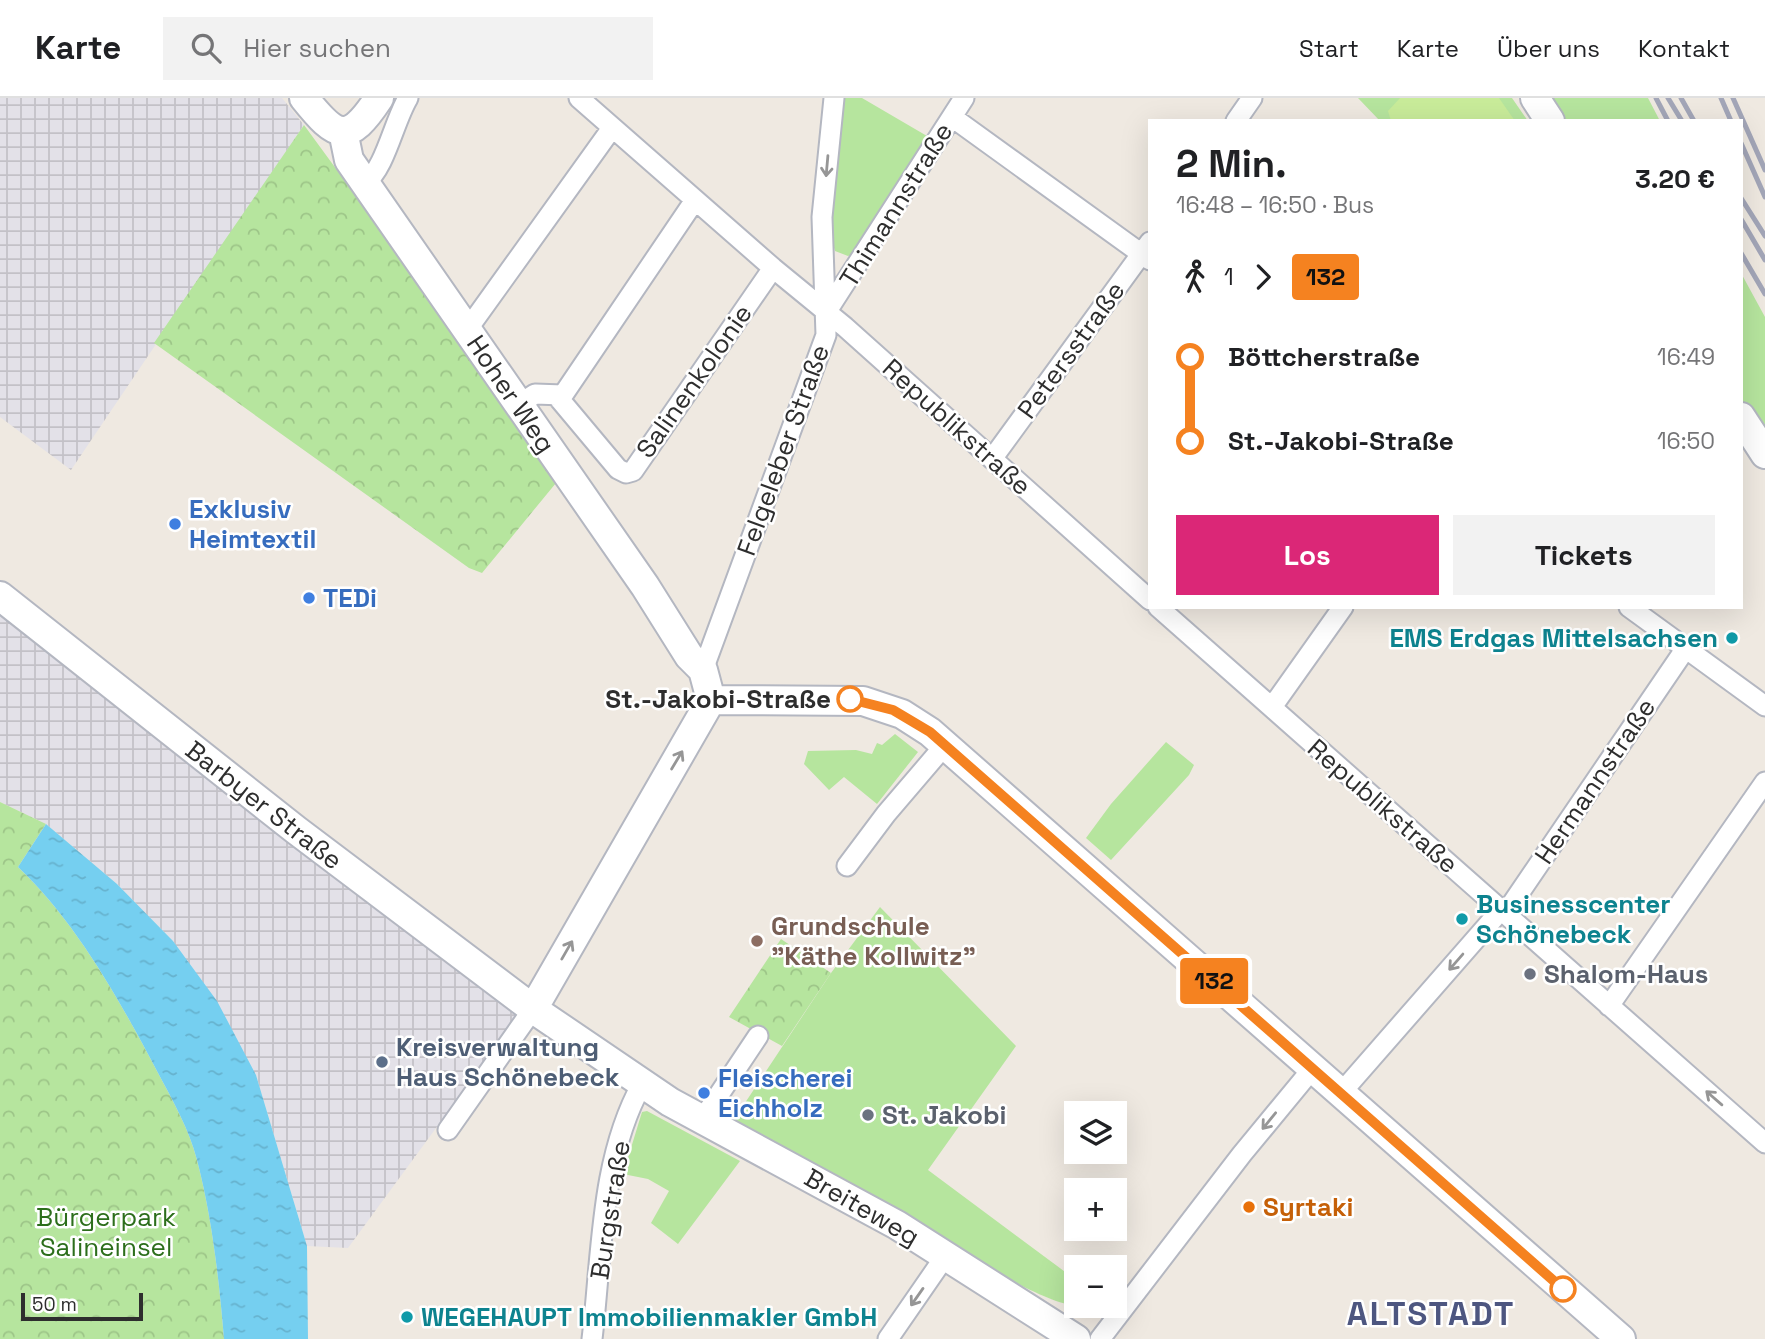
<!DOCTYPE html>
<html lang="de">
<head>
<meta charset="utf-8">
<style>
  :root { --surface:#fff; --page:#f2f2f2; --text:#202124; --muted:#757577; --line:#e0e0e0; --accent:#db2777 }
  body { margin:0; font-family:"Space Grotesk",sans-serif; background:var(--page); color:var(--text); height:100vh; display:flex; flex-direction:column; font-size:26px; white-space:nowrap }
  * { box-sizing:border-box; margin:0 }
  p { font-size:23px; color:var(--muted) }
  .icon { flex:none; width:38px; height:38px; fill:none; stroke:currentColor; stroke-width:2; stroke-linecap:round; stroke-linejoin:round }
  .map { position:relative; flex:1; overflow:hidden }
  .sheet { position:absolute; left:1148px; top:21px; width:595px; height:490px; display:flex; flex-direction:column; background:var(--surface); border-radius:0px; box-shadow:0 7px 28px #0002 }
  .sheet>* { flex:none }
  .badge { padding:0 14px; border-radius:5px; font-size:24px; line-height:46px }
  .buttons { position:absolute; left:1064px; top:1003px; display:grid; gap:14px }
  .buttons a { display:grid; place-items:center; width:63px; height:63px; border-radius:0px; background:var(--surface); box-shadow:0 7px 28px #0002; font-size:35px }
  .scale { position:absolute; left:21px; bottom:18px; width:122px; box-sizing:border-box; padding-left:7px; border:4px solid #2e2e2e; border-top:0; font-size:19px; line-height:24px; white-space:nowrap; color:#2e2e2e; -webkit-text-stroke:5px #fff; paint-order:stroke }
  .map>.badge { position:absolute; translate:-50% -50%; box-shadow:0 0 0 4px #fff }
  .legs { display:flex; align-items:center; gap:10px; height:77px; padding:0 28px; font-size:23px }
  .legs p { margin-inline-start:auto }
  .head { display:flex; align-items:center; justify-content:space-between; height:119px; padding:0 28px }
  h1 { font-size:38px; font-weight:800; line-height:52px }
  .button { display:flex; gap:14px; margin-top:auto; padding:14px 28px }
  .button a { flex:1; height:80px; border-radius:0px; background:var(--accent); color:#fff; font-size:28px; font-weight:800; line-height:80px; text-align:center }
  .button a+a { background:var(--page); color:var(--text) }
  ul { padding:0 28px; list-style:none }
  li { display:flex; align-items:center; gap:24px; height:84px; font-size:26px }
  li i { display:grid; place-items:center; width:10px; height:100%; margin:0 9px; background:currentColor }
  li i::after { content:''; width:18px; height:18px; margin:-9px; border:5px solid; border-radius:50%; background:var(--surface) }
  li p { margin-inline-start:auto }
  li:first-child i { background:linear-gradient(#0000 50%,currentColor 0) }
  li:last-child i { background:linear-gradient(currentColor 50%,#0000 0) }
  header { display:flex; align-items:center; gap:42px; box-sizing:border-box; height:98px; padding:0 35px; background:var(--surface); border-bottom:2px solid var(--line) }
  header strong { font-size:33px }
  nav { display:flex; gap:38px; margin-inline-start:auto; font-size:24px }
  .search { width:490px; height:63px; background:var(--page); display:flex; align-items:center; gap:18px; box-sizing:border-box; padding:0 24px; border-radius:0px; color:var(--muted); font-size:26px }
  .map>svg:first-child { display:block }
  .industrial { fill:url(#industrial-grid) }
  .grass { fill:#b6e59e }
  .forest { fill:url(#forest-crowns) }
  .pitch { fill:#c9ec9a }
  .water { fill:url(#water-ripples) }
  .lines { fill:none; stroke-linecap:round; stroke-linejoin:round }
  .street-casing { stroke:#b4b7c1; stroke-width:23 }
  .secondary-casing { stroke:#b4b7c1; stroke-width:32 }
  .street { stroke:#fff; stroke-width:19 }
  .secondary { stroke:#fff; stroke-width:28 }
  .rail { stroke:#a3a6b8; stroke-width:5 }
  .oneway { stroke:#969696 }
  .line-1-casing { stroke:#fff; stroke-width:16 }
  .line-1 { stroke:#f58220; stroke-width:10 }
  .shop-dot { fill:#3f7fe0; stroke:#fff; stroke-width:2.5 }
  .culture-dot { fill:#0f9aa8; stroke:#fff; stroke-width:2.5 }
  .stop-1-dot { fill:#fff; stroke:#f58220; stroke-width:3.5 }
  .education-dot { fill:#8d6e63; stroke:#fff; stroke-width:2.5 }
  .worship-dot { fill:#6b7280; stroke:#fff; stroke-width:2.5 }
  .service-dot { fill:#5c6f8a; stroke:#fff; stroke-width:2.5 }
  .food-dot { fill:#e8710a; stroke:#fff; stroke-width:2.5 }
  .labels { text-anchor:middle; stroke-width:5; stroke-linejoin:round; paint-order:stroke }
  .street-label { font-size:26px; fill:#2e2e2e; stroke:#fff }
  .shop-label { font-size:26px; font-weight:bold; fill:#366cbe; stroke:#fff; text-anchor:start }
  .culture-label { font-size:26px; font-weight:bold; fill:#0d838f; stroke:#fff; text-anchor:start }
  .stop-label { font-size:26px; font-weight:bold; fill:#2e2e2e; stroke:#fff; text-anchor:end }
  .education-label { font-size:26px; font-weight:bold; fill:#785e54; stroke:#fff; text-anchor:start }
  .worship-label { font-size:26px; font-weight:bold; fill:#5b616d; stroke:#fff; text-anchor:start }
  .service-label { font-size:26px; font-weight:bold; fill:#4e5e75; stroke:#fff; text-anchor:start }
  .food-label { font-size:26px; font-weight:bold; fill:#c56008; stroke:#fff; text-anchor:start }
  .park-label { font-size:26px; fill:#2c6e1b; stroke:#fff }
  .district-label { font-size:33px; font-weight:bold; letter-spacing:2px; fill:#4d5680; stroke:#fff }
</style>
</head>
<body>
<header>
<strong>Karte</strong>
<div class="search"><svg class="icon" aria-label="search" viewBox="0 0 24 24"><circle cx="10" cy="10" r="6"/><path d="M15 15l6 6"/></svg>Hier suchen</div>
<nav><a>Start</a><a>Karte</a><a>Über uns</a><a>Kontakt</a></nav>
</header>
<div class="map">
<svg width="1765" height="1241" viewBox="0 0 1765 1241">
  <defs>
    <pattern id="industrial-grid" width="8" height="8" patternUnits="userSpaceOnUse" patternTransform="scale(1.75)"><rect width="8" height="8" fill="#e3e1e8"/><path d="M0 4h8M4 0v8" fill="none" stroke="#c3c1c7"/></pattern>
    <pattern id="forest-crowns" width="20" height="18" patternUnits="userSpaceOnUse" patternTransform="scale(1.75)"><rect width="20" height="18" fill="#b6e59e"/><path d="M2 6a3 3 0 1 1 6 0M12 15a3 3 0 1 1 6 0" fill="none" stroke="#9dc588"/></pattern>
    <pattern id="water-ripples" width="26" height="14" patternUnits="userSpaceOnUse" patternTransform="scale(1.75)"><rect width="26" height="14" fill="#75cff0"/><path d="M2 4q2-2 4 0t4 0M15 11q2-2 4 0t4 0" fill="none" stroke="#66b2ce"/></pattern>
  </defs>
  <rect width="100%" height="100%" fill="#efe9e1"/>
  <path class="industrial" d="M0 0H282L304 27 71 372 0 319Z
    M0 513 519 917 348 1150 307 1148 256 977 173 843 117 786 46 726 0 704Z"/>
  <path class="grass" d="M841 0H862L927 38 858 155 848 158 835 153 830 137Z
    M1358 0H1512L1528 23H1380Z
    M1547 0H1648L1660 23H1561Z
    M1741 175 1765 219V338L1741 301Z
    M895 636 918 654 877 706 844 679 829 692 804 666 808 653 856 652 872 656 877 645 882 647Z
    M1166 644 1194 667 1189 677 1111 762 1086 740 1111 706Z
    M880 809 1016 948 928 1072 1076 1182V1208H1081C1043 1210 930 1133 892 1111 840 1081 786 1052 733 1023L831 875Z
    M647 1013 740 1063 678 1146 651 1125 669 1093 648 1081 623 1076 642 1014Z"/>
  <path class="forest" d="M304 27 386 139 556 385 482 475 469 470 154 245Z
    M0 704 46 726 18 769C77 825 120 903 158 975 173 1003 189 1031 197 1062 212 1120 219 1181 224 1241H0Z
    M781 841 831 875 782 948 729 919Z"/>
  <path class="pitch" d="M1400 0H1499L1515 23H1391L1388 13Z"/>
  <path class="water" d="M46 726 117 786 173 843 217 903 256 977 307 1148 308 1241H224C219 1181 212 1120 197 1062 189 1031 173 1003 158 975 120 903 77 825 18 769Z"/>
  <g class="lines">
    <defs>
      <path id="street" d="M579 0 773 170 845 229 1150 502
        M952 19 1150 162
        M1236 23 1252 0
        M365 85C385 71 394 23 408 0
        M827 213 964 0
        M467 232 612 30
        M556 297 618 371 626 375 633 373 773 170
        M518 307 535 296 563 297 695 102
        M992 361 1150 144
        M1158 509 1765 1045
        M1629 509 1765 608
        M703 572 826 237 822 119 834 0
        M1272 609 1343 509
        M847 768 886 716 945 647
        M1505 816 1686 550
        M1609 908 1765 684
        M1341 995 1501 812
        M702 1022 758 938
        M448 1032 533 911
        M592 1241C602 1158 600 1061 642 986
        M888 1241 946 1157
        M1100 1241 1242 1056 1313 970"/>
      <path id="secondary" d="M304 0C337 41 348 47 379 0
        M1535 0 1550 23
        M343 33 349 62 645 488 689 558 703 572 711 602
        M1741 319 1765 356
        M0 498 296 732 533 911 670 1004 897 1127 1076 1241
        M711 602 863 603 902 616 930 634 1621 1241
        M533 911 711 602"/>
    </defs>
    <use href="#street" class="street-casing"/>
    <use href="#secondary" class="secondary-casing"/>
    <use href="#street" class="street"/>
    <use href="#secondary" class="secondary"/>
    <path class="rail" d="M1656 0 1668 23
      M1668 0 1682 23
      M1681 0 1694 23
      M1721 0 1731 23
      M1733 0 1765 72
      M1741 45 1765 99
      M1741 100 1765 138
      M1741 121 1765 162
      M1741 155 1765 196"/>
  </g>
  <defs><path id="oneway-shaft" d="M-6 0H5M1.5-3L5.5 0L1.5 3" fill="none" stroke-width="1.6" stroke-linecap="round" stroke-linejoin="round" transform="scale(1.75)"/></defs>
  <g class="oneway">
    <use href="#oneway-shaft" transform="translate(827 68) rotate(95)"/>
    <use href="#oneway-shaft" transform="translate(677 662) rotate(-59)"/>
    <use href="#oneway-shaft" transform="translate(567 852) rotate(-60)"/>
    <use href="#oneway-shaft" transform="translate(1456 864) rotate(131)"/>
    <use href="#oneway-shaft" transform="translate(1714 1000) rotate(-139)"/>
    <use href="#oneway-shaft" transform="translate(1269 1023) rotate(129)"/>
    <use href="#oneway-shaft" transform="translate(917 1199) rotate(125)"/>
  </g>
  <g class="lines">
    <defs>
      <path id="line-1" d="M850 601 893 612 930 634 1563 1191"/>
    </defs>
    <use href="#line-1" class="line-1-casing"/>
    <use href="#line-1" class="line-1"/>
  </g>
  <g class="shop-dot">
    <circle cx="175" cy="426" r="7"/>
    <circle cx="309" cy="500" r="7"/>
    <circle cx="704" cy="995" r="7"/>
  </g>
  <g class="culture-dot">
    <circle cx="1732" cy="540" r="7"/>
    <circle cx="1462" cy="821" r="7"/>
    <circle cx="407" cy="1219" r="7"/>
  </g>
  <g class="stop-1-dot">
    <circle cx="850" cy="601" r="12"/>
    <circle cx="1563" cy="1191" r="12"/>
  </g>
  <circle class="education-dot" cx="757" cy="843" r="7"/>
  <g class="worship-dot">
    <circle cx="1530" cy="876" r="7"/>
    <circle cx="868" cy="1017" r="7"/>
  </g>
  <circle class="service-dot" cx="382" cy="964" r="7"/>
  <circle class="food-dot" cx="1249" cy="1109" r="7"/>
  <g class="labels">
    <g class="street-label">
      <text transform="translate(896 107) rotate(-58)" y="9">Thimannstraße</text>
      <text transform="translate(1071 252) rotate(-54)" y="9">Petersstraße</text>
      <text transform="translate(694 283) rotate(-55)" y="9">Salinenkolonie</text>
      <text transform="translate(511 296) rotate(56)" y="9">Hoher Weg</text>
      <text transform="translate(957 329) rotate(42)" y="9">Republikstraße</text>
      <text transform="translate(783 352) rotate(-70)" y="9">Felgeleber Straße</text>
      <text transform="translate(1595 683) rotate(-56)" y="9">Hermannstraße</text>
      <text transform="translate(264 707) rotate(38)" y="9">Barbyer Straße</text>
      <text transform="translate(1383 708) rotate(41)" y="9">Republikstraße</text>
      <text transform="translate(862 1109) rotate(30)" y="9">Breiteweg</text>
      <text transform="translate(610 1112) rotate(-81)" y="9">Burgstraße</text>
    </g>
    <g class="shop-label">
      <text x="189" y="420">Exklusiv<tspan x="189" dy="30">Heimtextil</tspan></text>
      <text x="323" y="509">TEDi</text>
      <text x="718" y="989">Fleischerei<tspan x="718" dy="30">Eichholz</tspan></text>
    </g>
    <g class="culture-label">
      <text x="1718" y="549" text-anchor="end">EMS Erdgas Mittelsachsen</text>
      <text x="1476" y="815">Businesscenter<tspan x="1476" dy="30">Schönebeck</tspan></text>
      <text x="421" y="1228">WEGEHAUPT Immobilienmakler GmbH</text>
    </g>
    <g class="stop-label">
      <text x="831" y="610">St.-Jakobi-Straße</text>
    </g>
    <g class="education-label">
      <text x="771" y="837">Grundschule<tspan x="771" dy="30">"Käthe Kollwitz"</tspan></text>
    </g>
    <g class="worship-label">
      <text x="1544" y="885">Shalom-Haus</text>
      <text x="882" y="1026">St. Jakobi</text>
    </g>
    <g class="service-label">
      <text x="396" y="958">Kreisverwaltung<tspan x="396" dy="30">Haus Schönebeck</tspan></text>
    </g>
    <g class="food-label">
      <text x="1263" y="1118">Syrtaki</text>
    </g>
    <g class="park-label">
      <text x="106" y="1128">Bürgerpark<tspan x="106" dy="30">Salineinsel</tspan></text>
    </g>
    <g class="district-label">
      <text x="1431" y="1227">ALTSTADT</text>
    </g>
  </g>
</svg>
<div class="buttons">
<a><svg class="icon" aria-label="layers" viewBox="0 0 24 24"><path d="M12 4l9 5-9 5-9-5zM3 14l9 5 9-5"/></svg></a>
<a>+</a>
<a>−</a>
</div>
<div class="scale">50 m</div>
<b class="badge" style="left:1214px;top:883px;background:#f58220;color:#111">132</b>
<section class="sheet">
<div class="head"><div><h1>2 Min.</h1><p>16:48 – 16:50 · Bus</p></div><b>3.20 €</b></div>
<div class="legs"><svg class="icon" aria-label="walk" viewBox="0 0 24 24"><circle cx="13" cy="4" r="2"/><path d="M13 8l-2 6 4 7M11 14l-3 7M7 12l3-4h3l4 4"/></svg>1<svg class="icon" aria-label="forward" viewBox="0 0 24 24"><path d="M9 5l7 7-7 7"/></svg><b class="badge" style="background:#f58220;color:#111">132</b></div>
<ul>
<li><i style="color:#f58220"></i><b>Böttcherstraße</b><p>16:49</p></li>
<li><i style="color:#f58220"></i><b>St.-Jakobi-Straße</b><p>16:50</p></li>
</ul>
<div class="button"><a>Los</a><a>Tickets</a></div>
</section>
</div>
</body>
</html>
